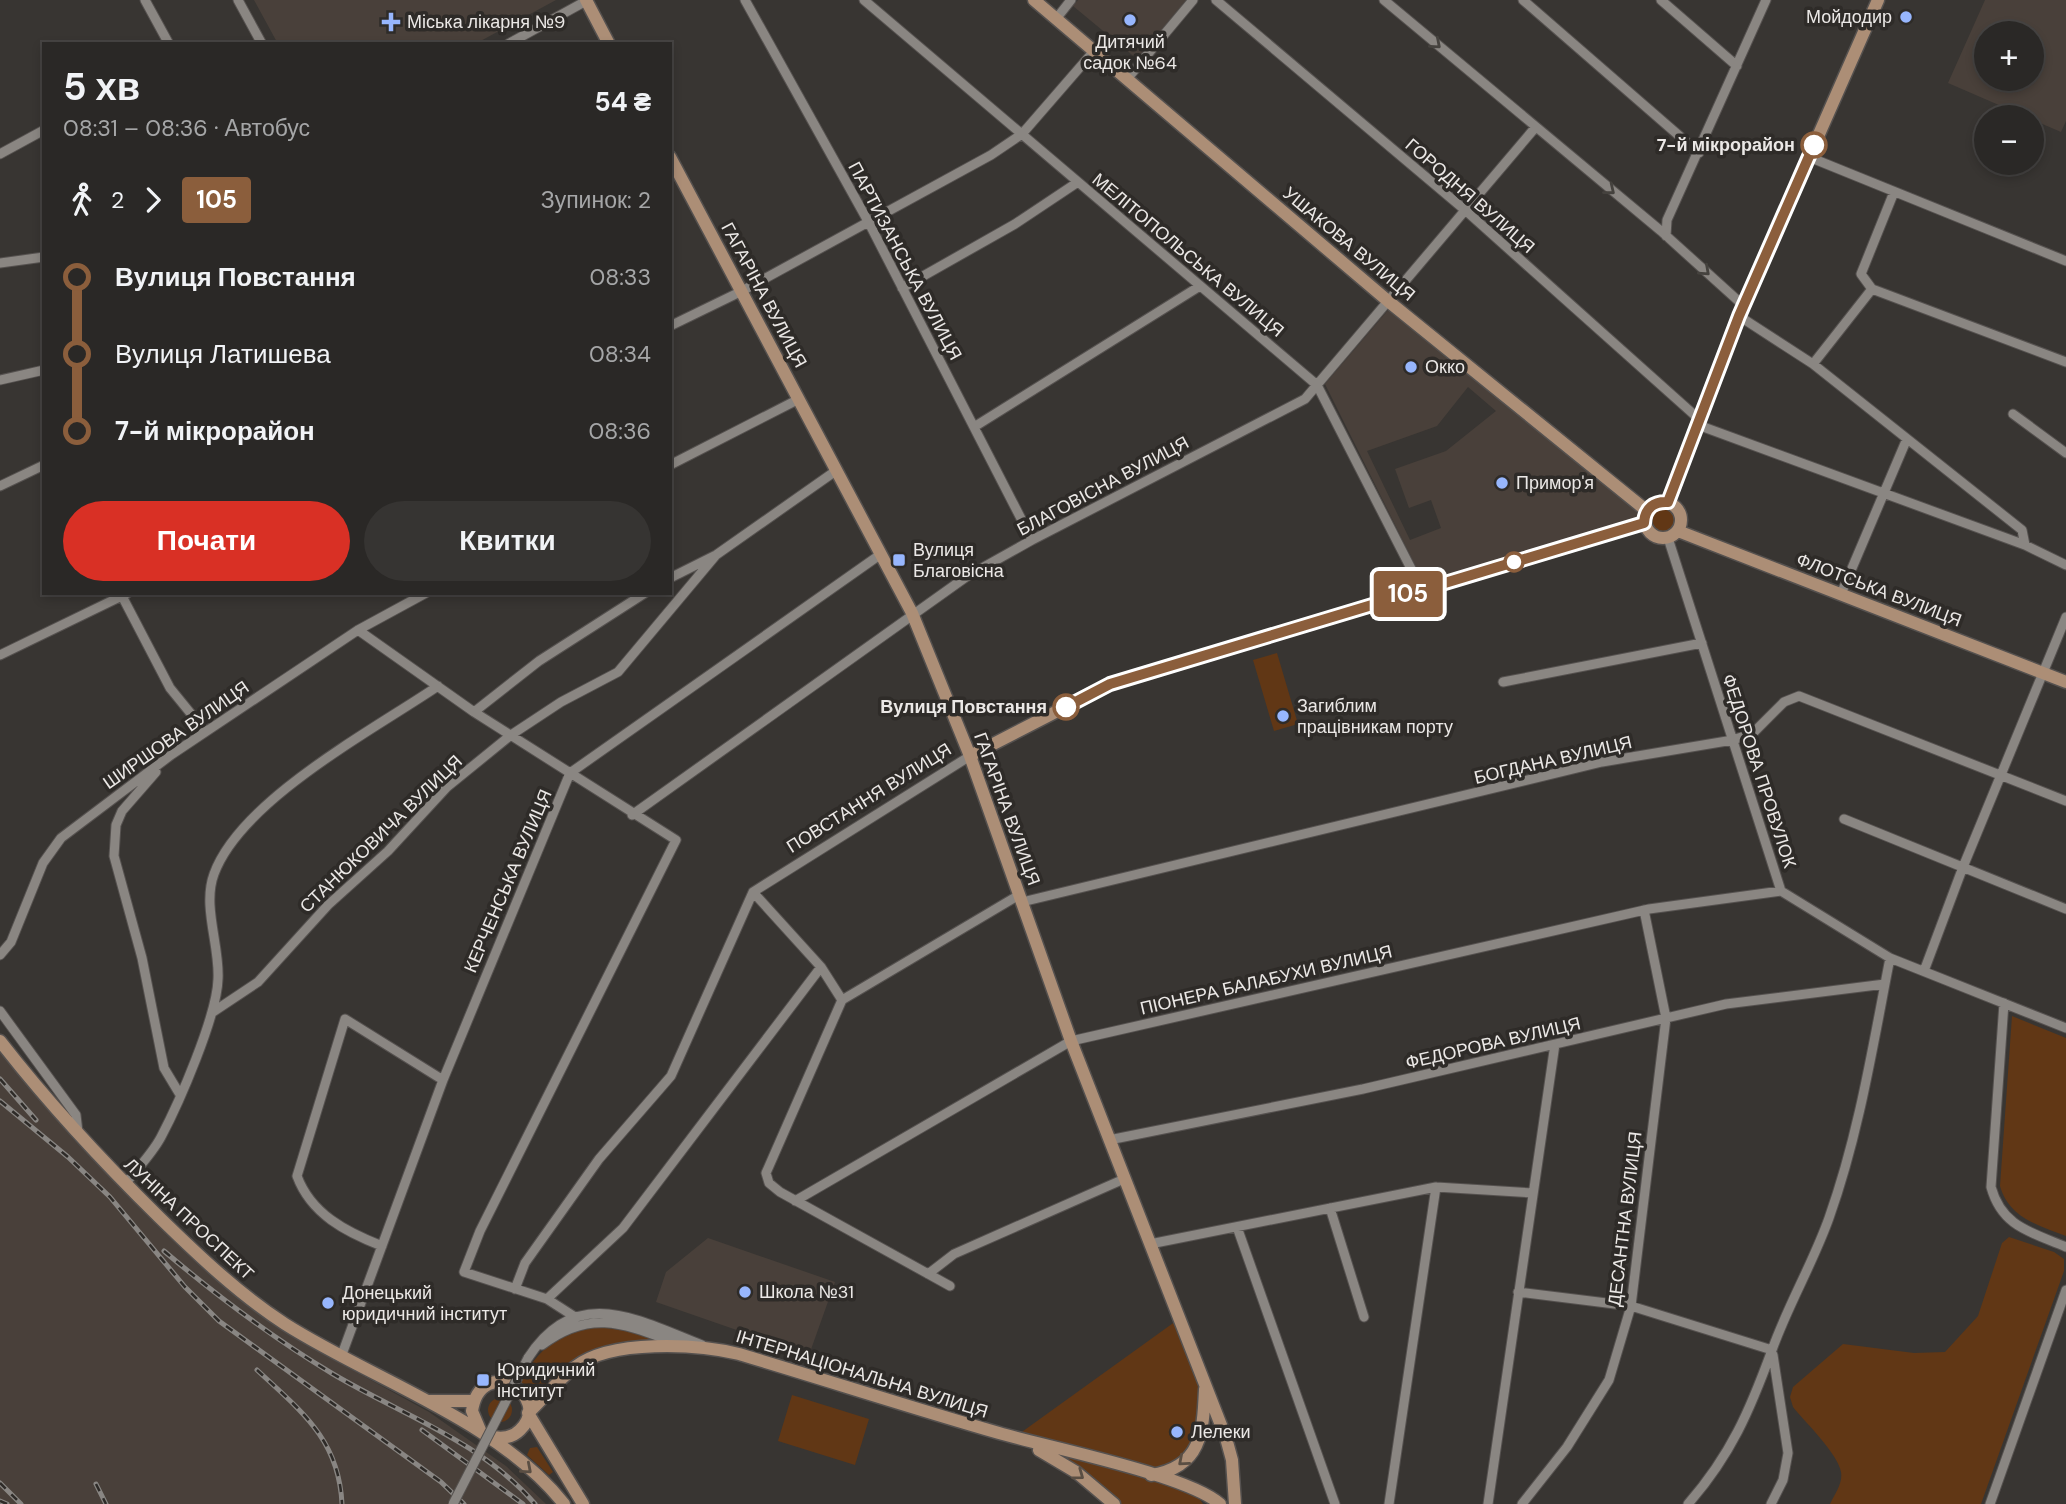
<!DOCTYPE html>
<html lang="uk">
<head>
<meta charset="utf-8">
<style>
  :root { --surface:#2a2826; --page:#363432; --text:#f1f3f6; --muted:#a5a6a7; --line:#464443; --accent:#d93025 }
  body { margin:0; font-family:"DM Sans",sans-serif; background:var(--page); color:var(--text); height:100vh; display:flex; flex-direction:column; font-size:26px; white-space:nowrap }
  * { box-sizing:border-box; margin:0 }
  p { font-size:23px; color:var(--muted) }
  .icon { flex:none; width:38px; height:38px; fill:none; stroke:currentColor; stroke-width:2; stroke-linecap:round; stroke-linejoin:round }
  .map { position:relative; flex:1; overflow:hidden }
  .panel { position:absolute; left:42px; top:42px; width:630px; height:553px; display:flex; flex-direction:column; background:var(--surface); border-radius:0px; box-shadow:0 4px 10px #0003,0 0 0 2px var(--line) }
  .panel>* { flex:none }
  .badge { padding:0 14px; border-radius:5px; font-size:24px; line-height:46px }
  .buttons { position:absolute; left:1974px; top:21px; display:grid; gap:14px }
  .buttons a { display:grid; place-items:center; width:70px; height:70px; border-radius:50%; background:var(--surface); box-shadow:0 4px 10px #0003,0 0 0 2px var(--line); font-size:35px }
  .map>.badge { position:absolute; translate:-50% -50%; box-shadow:0 0 0 4px #fff }
  .legs { display:flex; align-items:center; gap:10px; height:77px; padding:0 21px; font-size:23px }
  .legs p { margin-inline-start:auto }
  .headline { display:flex; align-items:center; justify-content:space-between; height:119px; padding:0 21px }
  h1 { font-size:38px; font-weight:700; line-height:52px }
  .primary-button { display:flex; gap:14px; margin-top:auto; padding:14px 21px }
  .primary-button a { flex:1; height:80px; border-radius:42px; background:var(--accent); color:#fff; font-size:28px; font-weight:700; line-height:80px; text-align:center }
  .primary-button a+a { background:var(--page); color:var(--text) }
  ul { padding:0 21px; list-style:none }
  li { display:flex; align-items:center; gap:24px; height:77px; font-size:26px }
  li i { display:grid; place-items:center; width:10px; height:100%; margin:0 9px; background:currentColor }
  li i::after { content:''; width:18px; height:18px; margin:-9px; border:5px solid; border-radius:50%; background:var(--surface) }
  li p { margin-inline-start:auto }
  li:first-child i { background:linear-gradient(#0000 50%,currentColor 0) }
  li:last-child i { background:linear-gradient(currentColor 50%,#0000 0) }
  .map>svg:first-child { display:block }
  .built { fill:#49403a; fill-rule:evenodd }
  .green { fill:#613715 }
  .lines { fill:none; stroke-linecap:round; stroke-linejoin:round }
  .street-casing { stroke:#55514f; stroke-width:11 }
  .secondary-casing { stroke:#55514f; stroke-width:15 }
  .street { stroke:#8a8682; stroke-width:9 }
  .secondary { stroke:#ac8e76; stroke-width:12 }
  .rail-casing { stroke:#898683; stroke-width:5 }
  .rail { stroke:#2e2b28; stroke-width:2.5; stroke-dasharray:8; stroke-linecap:butt }
  .street-bridge-casing { stroke:#55514f; stroke-width:11; stroke-linecap:butt }
  .street-bridge { stroke:#8a8682; stroke-width:9 }
  .oneway { stroke:#45423e }
  .oneway2 { stroke:#5a4e43 }
  .line-1-casing { stroke:#fff; stroke-width:16 }
  .line-1 { stroke:#8b5e3c; stroke-width:10 }
  .poi-dot { fill:#97b6fd; stroke:#2e2b28; stroke-width:2.5 }
  .stop-1-dot { fill:#fff; stroke:#8b5e3c; stroke-width:3.5 }
  .labels { text-anchor:middle; stroke-width:7; stroke-linejoin:round; paint-order:stroke }
  .poi-label { font-size:18px; fill:#ebe8e6; stroke:#2e2b28; text-anchor:start }
  .stop-label { font-size:18px; font-weight:bold; fill:#ebe8e6; stroke:#2e2b28; text-anchor:end }
  .street-label { font-size:18px; fill:#ebe8e6; stroke:#2e2b28 }
</style>
</head>
<body>
<div class="map">
<svg width="2066" height="1504" viewBox="0 0 2066 1504">
  <rect width="100%" height="100%" fill="#383532"/>
  <path class="built" d="M254 0H556L475 44H278Z
    M1078 0H1186L1137 59 1073 6Z
    M1985 0H2066V121L2061 132 1948 83ZM1986 33H2032V79H1986Z
    M1389 309 1640 511 1638 520 1424 583 1325 384ZM1468 387 1496 411 1446 451 1395 469 1409 508 1431 500 1441 528 1410 540 1367 451 1437 426Z
    M0 1051 74 1140 199 1264 241 1299 325 1355 429 1412 506 1466 546 1504H0Z
    M708 1238 835 1282 809 1355 656 1302 666 1272Z"/>
  <path class="green" d="M1650 520a13 13 0 1 1 26 0a13 13 0 1 1-26 0Z
    M1277 653 1298 724 1274 731 1253 660Z
    M2012 1016 2066 1038V1236C2038 1225 2009 1218 2000 1186Z
    M2009 1237 2054 1252 2064 1259V1271L1981 1504H1830C1835 1494 1843 1483 1841 1472 1838 1454 1806 1423 1793 1407L1790 1397 1793 1387 1843 1344 1914 1353 1945 1352 1978 1316 2002 1243Z
    M1176 1321 1201 1382 1199 1421 1193 1446 1175 1464 1150 1471 1019 1434Z
    M599 1327 629 1331 654 1340C594 1344 579 1352 537 1393L526 1392 519 1384C539 1348 558 1332 599 1327Z
    M792 1395 869 1419 855 1465 778 1441Z
    M488 1410a12 12 0 1 1 24 0a12 12 0 1 1-24 0Z
    M537 1447 553 1472 549 1475 527 1455 530 1448Z
    M1048 1449 1196 1494 1203 1504H1119Z"/>
  <g class="lines">
    <defs>
      <path id="street" d="M145 0 169 44
        M238 0 262 44
        M745 0 869 223 1032 540
        M864 0 1317 385 1422 590
        M1216 0 1465 210 1700 420
        M1384 0 1661 231 1744 306
        M1523 0 1699 153
        M1661 0 1737 66
        M1056 19 1071 0
        M508 44 586 1
        M1127 79 1193 0
        M0 154 44 130
        M1809 157 2066 261
        M1666 236 1667 220 1766 0
        M0 263 44 257
        M902 288 1015 224 1078 182
        M1872 289 2066 362
        M1872 289 1861 274 1894 192
        M1739 316 1813 364 2022 530 2025 545
        M670 326 742 291 991 155 1022 134 1094 51
        M1813 364 1872 289
        M0 380 44 370
        M2013 414 2066 453
        M1698 425 2025 545 2066 565
        M974 427 1200 286
        M670 465 799 399
        M0 486 44 465
        M1668 538 1781 891 1890 958 2066 1028
        M670 578 716 555 837 470
        M1841 594 1906 441
        M122 596 170 688 205 731
        M358 630 474 712 676 840 480 1231 464 1272 547 1299 575 1317
        M0 655 128 593
        M1503 682 1702 643
        M474 712 539 661 645 593
        M156 772 122 811 116 825 114 856 142 958 164 1068 179 1093
        M632 815 966 577 1032 540 1305 399 1534 129
        M1844 819 2066 909
        M753 892 821 967 842 1000
        M1022 902 1602 762 1733 740 1753 733 1784 702 1799 696 2066 801
        M0 955 11 942 43 863 61 838 171 755 358 630 426 593
        M1924 971 1963 867 2066 617
        M2004 1003 1991 1187C2002 1227 2031 1232 2066 1247
        M0 1011 76 1115 78 1132
        M213 1012 258 982 328 905 388 851 447 787 511 735 561 702 618 672 716 555
        M1109 1140 1363 1089 1726 1004 1885 984
        M125 1184C137 1169 152 1154 161 1137 179 1103 217 1016 218 979 220 946 202 906 214 874 241 800 373 730 438 686
        M795 1201 1071 1041 1649 909 1781 891
        M1330 1208 1364 1317
        M1237 1227 1335 1504
        M1150 1244 1436 1187 1533 1193
        M382 1246C346 1232 311 1214 297 1176L345 1019 443 1080
        M928 1274 954 1254 1124 1179
        M950 1286 780 1192 769 1183 766 1173 842 1000 1019 895
        M515 1289 525 1263 599 1159 671 1076 753 892 970 756
        M1518 1292 1631 1306 1772 1350
        M547 1299 623 1228 821 967
        M542 1345C591 1308 625 1324 676 1343
        M341 1357 443 1080 570 773 881 554
        M528 1358C576 1283 638 1320 702 1345
        M1389 1504 1436 1187
        M1488 1504 1555 1044
        M1522 1504 1567 1447 1609 1380 1631 1306 1666 1018 1644 910
        M1688 1504C1731 1455 1750 1410 1772 1350 1788 1305 1813 1263 1829 1218 1859 1134 1873 1045 1890 958
        M1771 1504 1783 1480 1788 1453 1773 1355
        M1990 1504 2066 1290"/>
      <path id="secondary" d="M586 0 609 44
        M1034 0 1388 301 1647 511
        M670 157 912 613 970 756 1071 1041 1226 1438 1232 1460 1235 1504
        M1645 520a18 18 0 1 1 36 0a18 18 0 1 1-36 0Z
        M1668 502 1739 316 1878 0
        M1678 531 2066 682
        M970 756 1110 684 1644 523
        M0 1041C49 1104 103 1162 160 1218 199 1256 239 1294 285 1324 373 1380 499 1421 564 1504
        M428 1401H474
        M528 1413C544 1398 558 1380 575 1367 611 1339 697 1344 739 1354 826 1380 912 1408 999 1433 1047 1447 1188 1475 1220 1504
        M528 1413 583 1504
        M480 1430 472 1411C481 1352 555 1396 520 1430 511 1439 500 1439 489 1436
        M1039 1450 1076 1472 1114 1504
        M1151 1475C1202 1467 1203 1432 1205 1389"/>
    </defs>
    <use href="#street" class="street-casing"/>
    <use href="#secondary" class="secondary-casing"/>
    <use href="#street" class="street"/>
    <use href="#secondary" class="secondary"/>
    <defs>
      <path id="rail" d="M0 1079 36 1120
        M0 1101 68 1157 110 1197 185 1287 219 1321 441 1482 464 1504
        M164 1251C217 1296 273 1338 333 1374 402 1415 481 1441 535 1504
        M257 1370C301 1411 339 1439 342 1504
        M422 1430 523 1504
        M0 1483 21 1504
        M96 1484 106 1504
        M0 1501 7 1504"/>
    </defs>
    <use href="#rail" class="rail-casing"/>
    <use href="#rail" class="rail"/>
    <defs>
      <path id="street-bridge" d="M453 1504 528 1358"/>
    </defs>
    <use href="#street-bridge" class="street-bridge-casing"/>
    <use href="#street-bridge" class="street-bridge"/>
  </g>
  <defs><path id="oneway-chevron" d="M-2-3.5L2.5 0L-2 3.5" fill="none" stroke-width="1.6" stroke-linecap="round" stroke-linejoin="round" transform="scale(1.75)"/></defs>
  <g class="oneway">
    <use href="#oneway-chevron" transform="translate(1436 44) rotate(41)"/>
    <use href="#oneway-chevron" transform="translate(1610 190) rotate(39)"/>
    <use href="#oneway-chevron" transform="translate(1705 271) rotate(42)"/>
  </g>
  <g class="oneway2">
    <use href="#oneway-chevron" transform="translate(1183 1461) rotate(139)"/>
    <use href="#oneway-chevron" transform="translate(527 1469) rotate(41)"/>
    <use href="#oneway-chevron" transform="translate(1079 1475) rotate(36)"/>
  </g>
  <g class="lines">
    <defs>
      <path id="line-1" d="M1066 707 1110 684 1644 523C1645 508 1654 501 1668 502L1739 316 1814 145"/>
    </defs>
    <use href="#line-1" class="line-1-casing"/>
    <use href="#line-1" class="line-1"/>
  </g>
  <g class="poi-dot">
    <circle cx="1906" cy="17" r="7"/>
    <circle cx="1130" cy="20" r="7"/>
    <path d="M387.5 11.5h7v7h7v7h-7v7h-7v-7h-7v-7h7z"/>
    <circle cx="1411" cy="367" r="7"/>
    <circle cx="1502" cy="483" r="7"/>
    <rect x="892" y="553" width="14" height="14" rx="3.5"/>
    <circle cx="1283" cy="716" r="7"/>
    <circle cx="745" cy="1292" r="7"/>
    <circle cx="328" cy="1303" r="7"/>
    <rect x="476" y="1373" width="14" height="14" rx="3.5"/>
    <circle cx="1177" cy="1432" r="7"/>
  </g>
  <g class="stop-1-dot">
    <circle cx="1814" cy="145" r="12"/>
    <circle cx="1514" cy="562" r="9"/>
    <circle cx="1066" cy="707" r="12"/>
  </g>
  <g class="labels">
    <g class="poi-label">
      <text x="1892" y="23" text-anchor="end">Мойдодир</text>
      <text x="407" y="28">Міська лікарня №9</text>
      <text x="1130" y="48" text-anchor="middle">Дитячий<tspan x="1130" dy="21">садок №64</tspan></text>
      <text x="1425" y="373">Окко</text>
      <text x="1516" y="489">Примор'я</text>
      <text x="913" y="556">Вулиця<tspan x="913" dy="21">Благовісна</tspan></text>
      <text x="1297" y="712">Загиблим<tspan x="1297" dy="21">працівникам порту</tspan></text>
      <text x="759" y="1298">Школа №31</text>
      <text x="342" y="1299">Донецький<tspan x="342" dy="21">юридичний інститут</tspan></text>
      <text x="497" y="1376">Юридичний<tspan x="497" dy="21">інститут</tspan></text>
      <text x="1191" y="1438">Лелеки</text>
    </g>
    <g class="stop-label">
      <text x="1795" y="151">7-й мікрорайон</text>
      <text x="1047" y="713">Вулиця Повстання</text>
    </g>
    <g class="street-label">
      <text transform="translate(1470 196) rotate(41)" y="6">ГОРОДНЯ ВУЛИЦЯ</text>
      <text transform="translate(1349 244) rotate(40)" y="6">УШАКОВА ВУЛИЦЯ</text>
      <text transform="translate(1188 255) rotate(40)" y="6">МЕЛІТОПОЛЬСЬКА ВУЛИЦЯ</text>
      <text transform="translate(905 261) rotate(62)" y="6">ПАРТИЗАНСЬКА ВУЛИЦЯ</text>
      <text transform="translate(764 295) rotate(62)" y="6">ГАГАРІНА ВУЛИЦЯ</text>
      <text transform="translate(1103 486) rotate(-28)" y="6">БЛАГОВІСНА ВУЛИЦЯ</text>
      <text transform="translate(1879 590) rotate(21)" y="6">ФЛОТСЬКА ВУЛИЦЯ</text>
      <text transform="translate(176 735) rotate(-35)" y="6">ШИРШОВА ВУЛИЦЯ</text>
      <text transform="translate(1553 760) rotate(-13)" y="6">БОГДАНА ВУЛИЦЯ</text>
      <text transform="translate(1759 771) rotate(72)" y="6">ФЕДОРОВА ПРОВУЛОК</text>
      <text transform="translate(869 798) rotate(-32)" y="6">ПОВСТАННЯ ВУЛИЦЯ</text>
      <text transform="translate(1007 809) rotate(70)" y="6">ГАГАРІНА ВУЛИЦЯ</text>
      <text transform="translate(381 834) rotate(-44)" y="6">СТАНЮКОВИЧА ВУЛИЦЯ</text>
      <text transform="translate(508 881) rotate(-67)" y="6">КЕРЧЕНСЬКА ВУЛИЦЯ</text>
      <text transform="translate(1266 980) rotate(-13)" y="6">ПІОНЕРА БАЛАБУХИ ВУЛИЦЯ</text>
      <text transform="translate(1493 1043) rotate(-13)" y="6">ФЕДОРОВА ВУЛИЦЯ</text>
      <text transform="translate(189 1219) rotate(43)" y="6">ЛУНІНА ПРОСПЕКТ</text>
      <text transform="translate(1625 1219) rotate(-83)" y="6">ДЕСАНТНА ВУЛИЦЯ</text>
      <text transform="translate(862 1374) rotate(17)" y="6">ІНТЕРНАЦІОНАЛЬНА ВУЛИЦЯ</text>
    </g>
  </g>
</svg>
<div class="buttons">
<a>+</a>
<a>−</a>
</div>
<b class="badge" style="left:1408px;top:594px;background:#8b5e3c;color:#fff">105</b>
<section class="panel">
<div class="headline"><div><h1>5 хв</h1><p>08:31 – 08:36 · Автобус</p></div><b>54 ₴</b></div>
<div class="legs"><svg class="icon" aria-label="walk" viewBox="0 0 24 24"><circle cx="13" cy="4" r="2"/><path d="M13 8l-2 6 4 7M11 14l-3 7M7 12l3-4h3l4 4"/></svg>2<svg class="icon" aria-label="forward" viewBox="0 0 24 24"><path d="M9 5l7 7-7 7"/></svg><b class="badge" style="background:#8b5e3c;color:#fff">105</b><p>Зупинок: 2</p></div>
<ul>
<li><i style="color:#8b5e3c"></i><b>Вулиця Повстання</b><p>08:33</p></li>
<li><i style="color:#8b5e3c"></i><span>Вулиця Латишева</span><p>08:34</p></li>
<li><i style="color:#8b5e3c"></i><b>7-й мікрорайон</b><p>08:36</p></li>
</ul>
<div class="primary-button"><a>Почати</a><a>Квитки</a></div>
</section>
</div>
</body>
</html>
